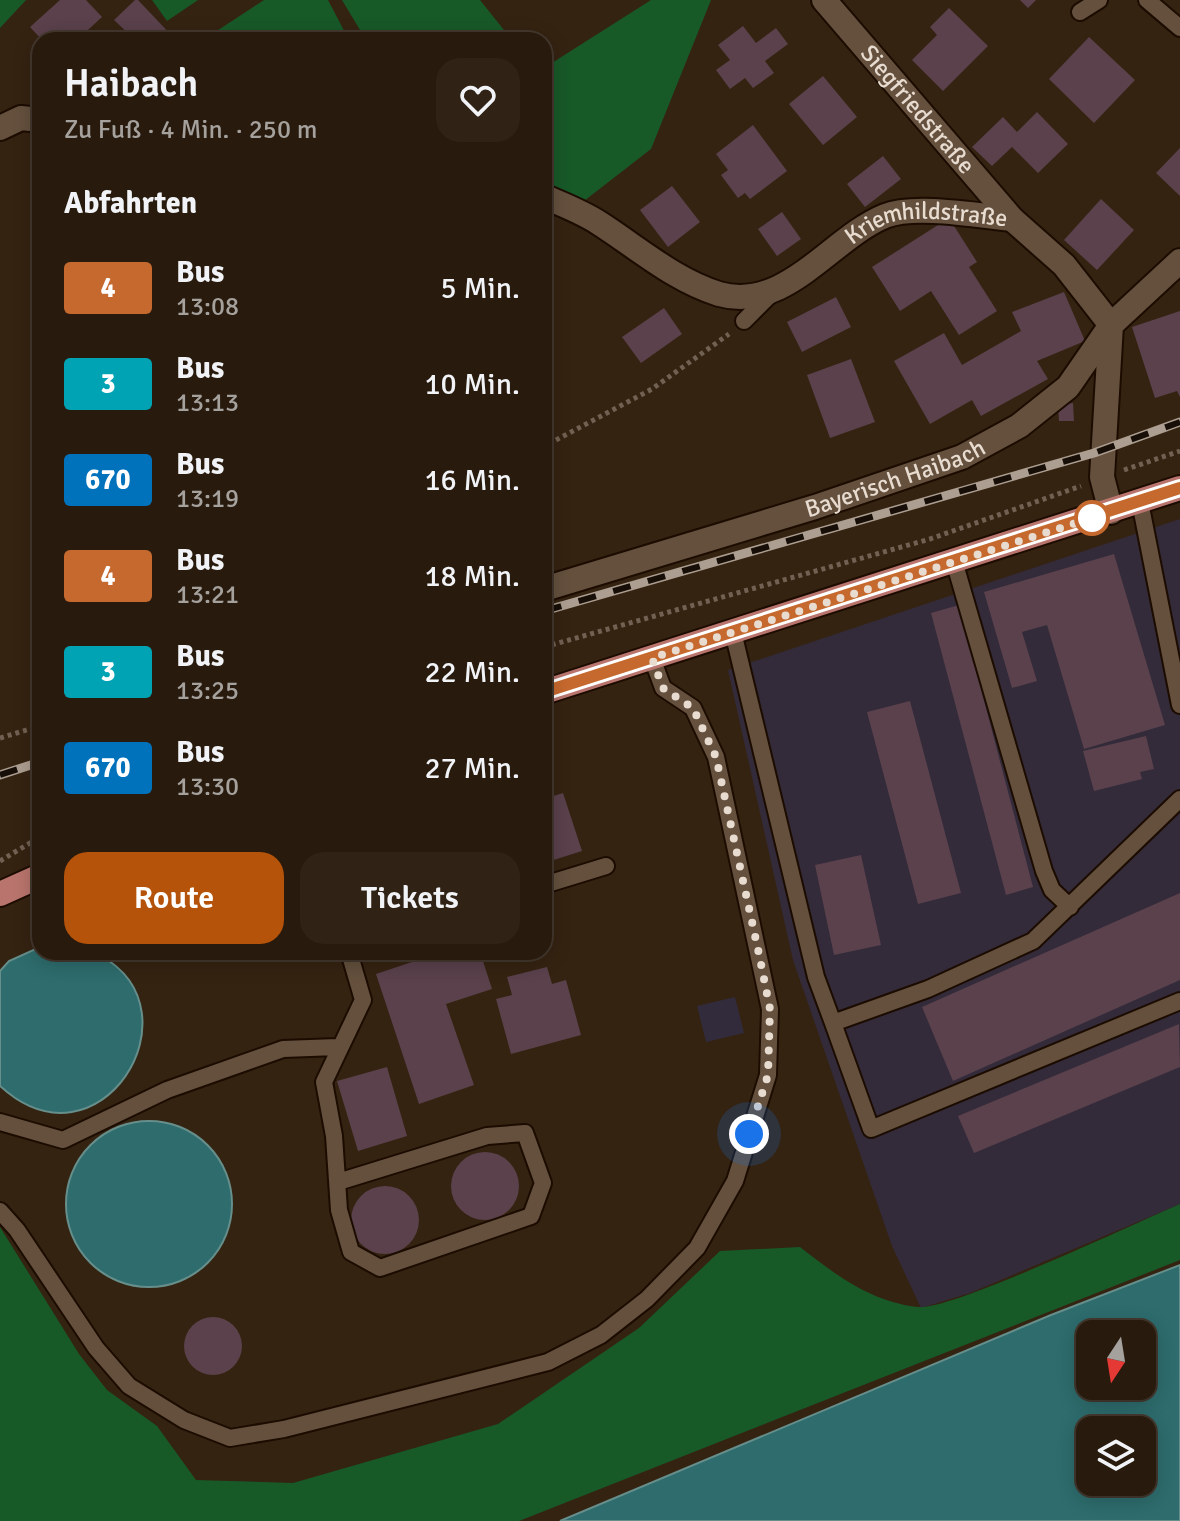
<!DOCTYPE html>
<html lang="de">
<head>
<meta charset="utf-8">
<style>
  :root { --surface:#281a0d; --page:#302316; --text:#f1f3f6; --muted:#a5a19d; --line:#44382e; --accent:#b45309 }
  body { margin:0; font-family:Signika,sans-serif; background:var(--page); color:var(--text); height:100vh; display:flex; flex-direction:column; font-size:30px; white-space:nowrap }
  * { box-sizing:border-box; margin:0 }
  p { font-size:26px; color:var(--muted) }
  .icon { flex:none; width:44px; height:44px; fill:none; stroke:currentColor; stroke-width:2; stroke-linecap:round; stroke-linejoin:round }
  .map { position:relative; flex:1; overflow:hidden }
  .side { position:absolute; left:32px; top:32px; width:520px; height:928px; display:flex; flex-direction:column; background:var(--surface); border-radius:24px; box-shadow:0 4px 20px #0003,0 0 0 2px var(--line) }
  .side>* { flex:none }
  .badge { padding:0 16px; border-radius:6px; font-size:28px; line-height:52px }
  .needle { width:52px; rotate:192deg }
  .fabs { position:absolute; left:1076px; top:1320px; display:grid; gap:16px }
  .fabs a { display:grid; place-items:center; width:80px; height:80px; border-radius:16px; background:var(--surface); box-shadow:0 4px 20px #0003,0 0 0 2px var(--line); font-size:40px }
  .you { position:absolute; width:40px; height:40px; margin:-20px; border:6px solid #fff; border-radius:50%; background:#1a73e8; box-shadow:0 0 0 12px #1a73e833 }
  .map>.badge { position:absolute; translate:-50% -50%; box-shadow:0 0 0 4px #fff }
  h2 { padding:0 32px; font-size:30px; line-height:72px }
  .round { display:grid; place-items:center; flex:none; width:84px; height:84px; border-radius:24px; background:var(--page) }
  .overview { display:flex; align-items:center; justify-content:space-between; height:136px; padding:0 32px }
  h1 { font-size:38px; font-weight:600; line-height:60px }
  .action { display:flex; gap:16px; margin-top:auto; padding:16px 32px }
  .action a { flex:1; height:92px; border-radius:24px; background:var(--accent); color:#fff; font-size:32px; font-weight:600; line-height:92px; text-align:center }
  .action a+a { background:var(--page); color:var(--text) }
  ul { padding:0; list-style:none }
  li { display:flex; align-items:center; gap:24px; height:96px; padding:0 32px }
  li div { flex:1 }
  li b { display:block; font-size:30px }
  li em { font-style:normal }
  li .badge { min-width:88px; font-weight:700; text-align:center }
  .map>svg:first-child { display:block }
  .commercial { fill:#332b3a }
  .industrial { fill:#322b3b }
  .green { fill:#185928 }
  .water { fill:#2e6c6d; stroke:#668e8b; stroke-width:2; fill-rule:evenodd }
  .building { fill:#5a414c }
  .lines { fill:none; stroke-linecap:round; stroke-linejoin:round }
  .lane-casing { stroke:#1c0c00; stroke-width:20 }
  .street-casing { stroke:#1c0c00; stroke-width:28 }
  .primary-casing { stroke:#1c0c00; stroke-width:28 }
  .path { stroke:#716152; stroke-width:5; stroke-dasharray:4 4; stroke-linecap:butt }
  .lane { stroke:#64503d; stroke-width:16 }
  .street { stroke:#64503d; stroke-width:24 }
  .primary { stroke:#b9756d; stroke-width:24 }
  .rail-casing { stroke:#ac9e90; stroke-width:9 }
  .rail { stroke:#160e07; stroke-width:6; stroke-dasharray:18; stroke-linecap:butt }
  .line-casing { stroke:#fff; stroke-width:18 }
  .line { stroke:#c6692e; stroke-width:12 }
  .walk { stroke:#e8dcd1; stroke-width:8; stroke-dasharray:0 14.4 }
  .stop-dot { fill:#fff; stroke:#c6692e; stroke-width:4 }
  .labels { text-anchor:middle; stroke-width:8; stroke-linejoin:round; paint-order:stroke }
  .street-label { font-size:24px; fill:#e8dcd1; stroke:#160e07 }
</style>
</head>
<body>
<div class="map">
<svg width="1180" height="1521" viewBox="0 0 1180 1521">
  <rect width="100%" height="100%" fill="#352311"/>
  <path class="commercial" d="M1180 519V1204L970 1293 921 1308 892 1246 793 960 728 670Z"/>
  <path class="industrial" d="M735 997 744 1033 706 1042 697 1006Z"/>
  <path class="green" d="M0 0H26L0 28Z
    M152 0H198L167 21Z
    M264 0H328L349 40H203Z
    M342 0H480L512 40H366Z
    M651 0H711L651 149 575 208 544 203V68Z
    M1180 1204V1260L519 1521H0V1227L79 1354 107 1390 157 1426 196 1480 293 1483 498 1424 639 1328 720 1251 800 1247C836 1275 871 1302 918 1307 950 1311 1138 1222 1180 1204Z"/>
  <path class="water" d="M40 947V952C58 952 85 947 101 956 202 1012 99 1177 0 1086V971L9 961Z
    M66 1204a83 83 0 1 1 166 0a83 83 0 1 1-166 0Z
    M1180 1265V1521H560L1051 1315ZM1142 1334V1386H1090V1334ZM1142 1430V1482H1090V1430Z"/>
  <path class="building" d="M60 0H86L102 17 77 40H42L30 27Z
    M135 0H138L174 38 135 40 114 20Z
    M1020 0H1036L1028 8Z
    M949 8 988 46 943 91 912 60 937 35 930 27Z
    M743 26 756 43 776 28 788 44 765 61 774 73 753 88 745 78 730 89 716 70 730 60 718 45Z
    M1089 37 1135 80 1094 123 1049 79Z
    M823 76 857 117 823 145 789 104Z
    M1037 112 1068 144 1038 173 1012 147 992 166 972 147 1003 117 1017 132Z
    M753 125 787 171 750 199 745 193 738 198 721 175 728 170 716 154Z
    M1180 148V196L1156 173Z
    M883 156 901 179 865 207 847 184Z
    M672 186 700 222 668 247 640 210Z
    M1101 199 1134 230 1097 270 1064 240Z
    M782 212 801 239 777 256 758 229Z
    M949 218 977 262 969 267 997 311 959 335 931 291 900 311 872 267Z
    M1064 292 1085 341 1037 361 1048 379 981 416 972 400 930 424 894 361 944 333 962 365 1021 331 1012 312Z
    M836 297 851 327 802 352 787 322Z
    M664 308 682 334 641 363 622 337Z
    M1180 311V397L1177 391 1155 398 1132 327Z
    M851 359 875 422 830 438 807 375Z
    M1073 403 1074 421H1059L1058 405Z
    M1114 554 1165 725 1084 749 1047 625 1022 632 1037 681 1012 688 984 592Z
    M959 605 1033 887 1006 895 931 613Z
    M910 701 961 893 918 904 867 712Z
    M1146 736 1154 769 1140 772 1142 779 1094 791 1083 751Z
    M563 793 582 851 544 863V799Z
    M861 855 881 945 834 955 815 865Z
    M1180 893V980L953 1081 922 1007Z
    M442 952H480L492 989 446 1004 474 1085 419 1104 376 974Z
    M547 967 552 984 566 980 581 1035 511 1054 496 999 512 995 507 977Z
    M1179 1024 1180 1067 974 1153 958 1116Z
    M387 1067 407 1136 358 1151 337 1081Z
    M451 1186a34 34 0 1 1 68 0a34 34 0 1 1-68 0Z
    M351 1220a34 34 0 1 1 68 0a34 34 0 1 1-68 0Z
    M184 1346a29 29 0 1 1 58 0a29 29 0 1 1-58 0Z"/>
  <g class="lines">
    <defs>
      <path id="lane" d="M1147 0 1180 28
        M1080 12 1099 0
        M744 321 774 291
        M1140 502 1180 705
        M954 561 1044 871 1052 890 1070 907
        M733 632 816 977 833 1023 928 989 1033 941 1180 799
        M544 885 606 866
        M833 1023 871 1129 1180 1001
        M0 1122 63 1140 167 1090 283 1049 337 1047
        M338 1182 487 1136 525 1133 543 1183 531 1216 380 1268 351 1252 339 1210 334 1136 324 1082 363 1000 349 952
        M0 1211 17 1230 96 1348 129 1386 184 1420 230 1438 284 1429 548 1362 601 1335 647 1299 697 1248 735 1181 768 1075 770 1009 716 757 693 708 663 688 652 658"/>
      <g id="street">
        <path id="s1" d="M824 0 1012 219 1064 265 1111 325 1102 477 1111 512"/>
        <path d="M0 128 21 118 40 120"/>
        <path id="s2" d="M550 199C566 206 584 213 599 223 638 248 674 280 719 294 785 313 831 238 885 216 915 204 980 216 1012 219"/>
        <path id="s3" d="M544 589 815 507 962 457 1019 426 1068 387 1111 325 1180 261"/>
      </g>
      <path id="primary" d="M544 692 1180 488
        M0 894 40 876"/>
    </defs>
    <use href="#lane" class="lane-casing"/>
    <use href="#street" class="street-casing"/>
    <use href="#primary" class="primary-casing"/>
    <path class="path" d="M556 440 652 389 729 334
      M1124 470 1180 451
      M544 647 930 539 1081 486
      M0 738 40 726
      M0 861 40 837"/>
    <use href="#lane" class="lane"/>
    <use href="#street" class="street"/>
    <use href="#primary" class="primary"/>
    <defs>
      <path id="rail" d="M544 611 1094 453 1180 422
        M0 775 40 762"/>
    </defs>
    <use href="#rail" class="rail-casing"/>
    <use href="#rail" class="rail"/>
  </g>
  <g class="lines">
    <defs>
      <path id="line" d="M544 692 1180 488"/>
    </defs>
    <use href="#line" class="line-casing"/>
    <use href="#line" class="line"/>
    <path class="walk" d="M749 1134 768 1075 770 1009 759 954 716 757 693 708 663 688 652 658 1092 518"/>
  </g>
  <circle class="stop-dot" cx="1092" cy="518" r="16"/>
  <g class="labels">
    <g class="street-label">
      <text dy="8" stroke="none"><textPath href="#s1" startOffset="144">Siegfriedstraße</textPath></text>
      <text dy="8" stroke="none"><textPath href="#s2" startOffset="424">Kriemhildstraße</textPath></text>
      <text dy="8" stroke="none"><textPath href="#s3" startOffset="368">Bayerisch Haibach</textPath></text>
    </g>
  </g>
</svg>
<div class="fabs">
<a><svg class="needle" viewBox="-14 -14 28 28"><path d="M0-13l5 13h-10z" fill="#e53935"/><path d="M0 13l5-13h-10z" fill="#a5a19d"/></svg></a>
<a><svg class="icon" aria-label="layers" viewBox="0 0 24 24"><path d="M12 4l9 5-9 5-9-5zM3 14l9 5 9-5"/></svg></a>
</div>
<div class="you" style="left:749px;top:1134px"></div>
<section class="side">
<div class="overview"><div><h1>Haibach</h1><p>Zu Fuß · 4 Min. · 250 m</p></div><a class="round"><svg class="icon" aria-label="heart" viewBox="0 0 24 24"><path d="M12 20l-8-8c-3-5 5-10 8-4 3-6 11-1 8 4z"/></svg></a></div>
<h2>Abfahrten</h2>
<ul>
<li><span class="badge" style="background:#c6692e;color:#fff">4</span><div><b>Bus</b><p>13:08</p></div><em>5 Min.</em></li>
<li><span class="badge" style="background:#00a3b4;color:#fff">3</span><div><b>Bus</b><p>13:13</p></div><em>10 Min.</em></li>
<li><span class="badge" style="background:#0072bc;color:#fff">670</span><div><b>Bus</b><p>13:19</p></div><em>16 Min.</em></li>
<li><span class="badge" style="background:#c6692e;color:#fff">4</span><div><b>Bus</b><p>13:21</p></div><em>18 Min.</em></li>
<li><span class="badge" style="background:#00a3b4;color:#fff">3</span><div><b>Bus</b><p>13:25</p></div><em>22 Min.</em></li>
<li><span class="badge" style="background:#0072bc;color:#fff">670</span><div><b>Bus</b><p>13:30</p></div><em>27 Min.</em></li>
</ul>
<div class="action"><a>Route</a><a>Tickets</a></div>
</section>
</div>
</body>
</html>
